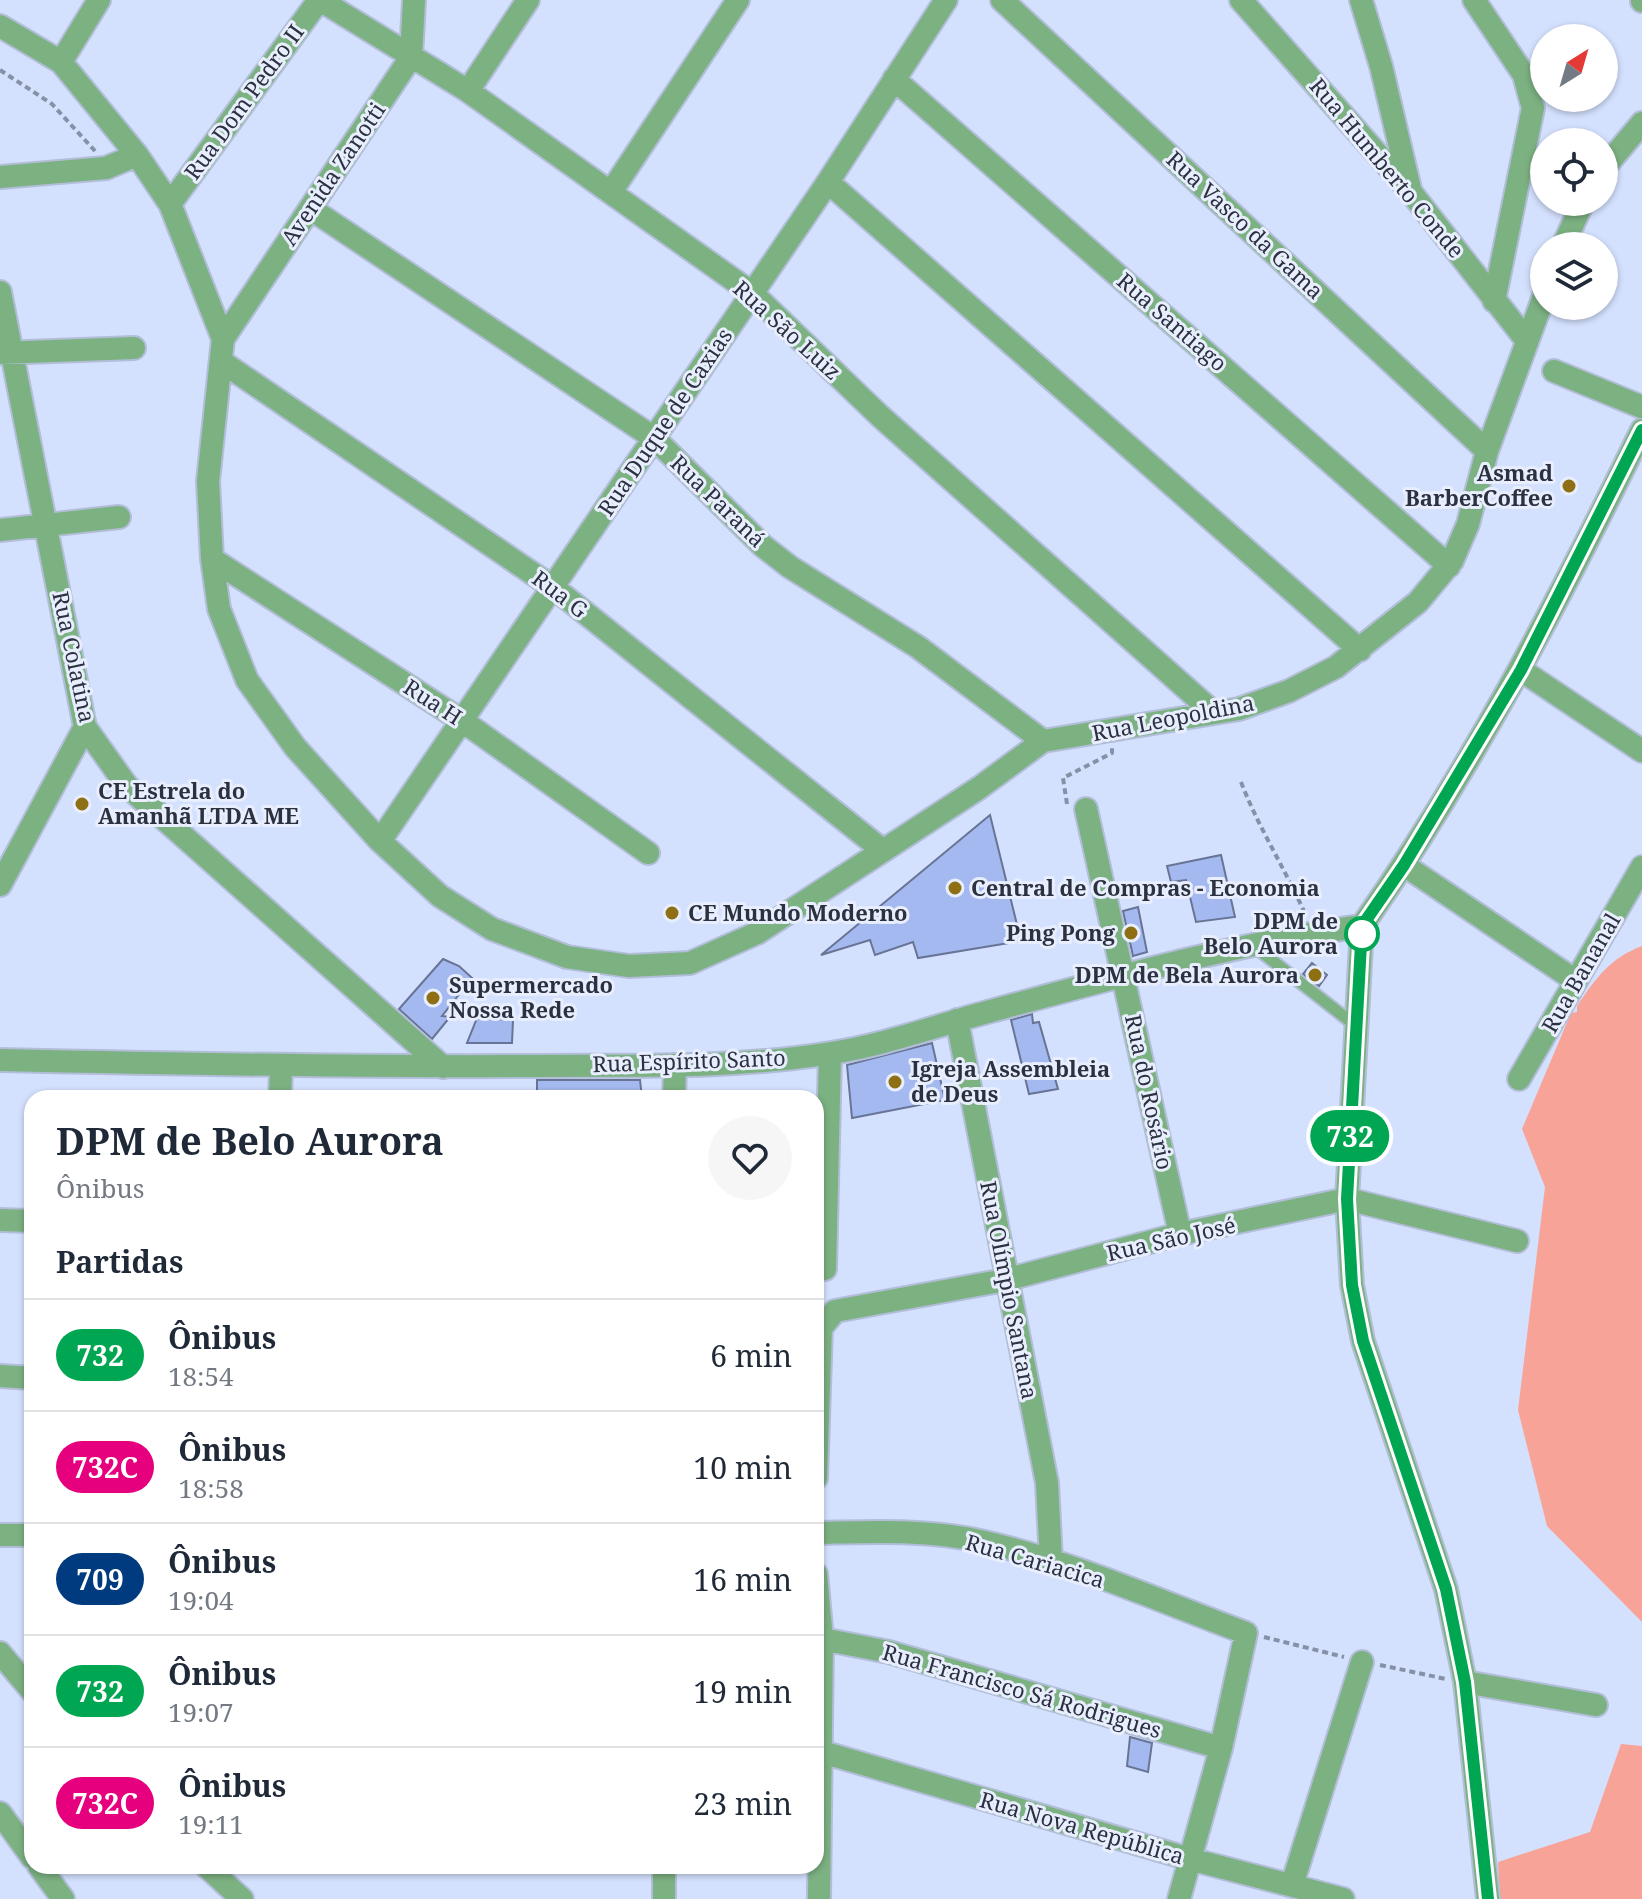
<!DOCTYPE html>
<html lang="pt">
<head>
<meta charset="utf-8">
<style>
  :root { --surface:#fff; --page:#f6f6f7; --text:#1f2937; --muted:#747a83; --line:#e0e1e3 }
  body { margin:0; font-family:"Noto Serif",serif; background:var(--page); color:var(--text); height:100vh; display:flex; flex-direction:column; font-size:30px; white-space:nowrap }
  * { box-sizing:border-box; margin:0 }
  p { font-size:26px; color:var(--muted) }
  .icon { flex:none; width:44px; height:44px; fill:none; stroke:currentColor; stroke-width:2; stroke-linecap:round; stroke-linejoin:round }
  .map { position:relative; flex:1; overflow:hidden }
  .side { position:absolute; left:24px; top:1090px; width:800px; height:784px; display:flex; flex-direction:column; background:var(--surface); border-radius:24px; box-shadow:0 2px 6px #0004 }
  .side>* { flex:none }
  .badge { padding:0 16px; border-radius:26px; font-size:28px; line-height:52px }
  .needle { width:52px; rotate:37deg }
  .tools { position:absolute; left:1530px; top:24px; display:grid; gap:16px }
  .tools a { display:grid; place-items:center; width:88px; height:88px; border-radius:50%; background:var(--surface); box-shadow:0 2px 6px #0004; font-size:40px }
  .map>.badge { position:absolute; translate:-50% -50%; box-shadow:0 0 0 4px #fff }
  h2 { padding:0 32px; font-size:30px; line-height:72px }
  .round { display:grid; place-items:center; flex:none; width:84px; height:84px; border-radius:42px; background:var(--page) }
  .head { display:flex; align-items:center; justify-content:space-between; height:136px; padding:0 32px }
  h1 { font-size:38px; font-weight:700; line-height:60px }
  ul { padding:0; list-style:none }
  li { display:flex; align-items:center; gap:24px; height:112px; padding:0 32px; border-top:2px solid var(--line) }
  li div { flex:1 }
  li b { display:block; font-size:30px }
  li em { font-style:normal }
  li .badge { min-width:88px; font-weight:700; text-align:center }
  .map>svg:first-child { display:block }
  .green { fill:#f8a398 }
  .building { fill:#a4b9ef; stroke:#687495; stroke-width:2 }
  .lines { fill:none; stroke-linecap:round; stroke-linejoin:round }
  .service-casing { stroke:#b2bed8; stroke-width:15 }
  .minor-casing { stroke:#b2bed8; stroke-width:26 }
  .tertiary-casing { stroke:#b2bed8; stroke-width:26 }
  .path { stroke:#8690a6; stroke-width:4; stroke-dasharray:6 4; stroke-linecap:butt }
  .service { stroke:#7cb182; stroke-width:11 }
  .minor { stroke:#7cb182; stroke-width:22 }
  .tertiary { stroke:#7cb182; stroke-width:22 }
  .line-casing { stroke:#fff; stroke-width:18 }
  .line { stroke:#00a651; stroke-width:12 }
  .poi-dot { fill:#8e6f13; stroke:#e8eefd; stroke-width:3 }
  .stop-dot { fill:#fff; stroke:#00a651; stroke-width:4 }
  .labels { text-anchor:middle; stroke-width:6; stroke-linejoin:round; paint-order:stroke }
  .street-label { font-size:22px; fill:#2b313f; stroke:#e8eefd }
  .poi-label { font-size:22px; font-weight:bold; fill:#2b313f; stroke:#e8eefd; text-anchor:start }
  .stop-label { font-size:22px; font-weight:bold; fill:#2b313f; stroke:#e8eefd; text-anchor:end }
</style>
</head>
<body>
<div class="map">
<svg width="1642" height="1899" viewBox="0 0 1642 1899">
  <rect width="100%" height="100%" fill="#d4e1fe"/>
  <path class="green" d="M1642 946V1622L1547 1526 1518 1410 1545 1187 1522 1129 1571 1013 1577 1012V1006C1596 978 1610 958 1642 946Z
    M1621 1744 1642 1746V1899H1500L1498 1862 1590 1832Z"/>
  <path class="building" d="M990 815 1021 941 918 958 913 942 875 955 870 940 821 955Z
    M1221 855 1235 917 1196 922 1186 880 1171 882 1167 866Z
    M1138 907 1147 952 1133 956 1123 911Z
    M443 959 459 966 482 987H465L442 1016 450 1017 432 1039 399 1009Z
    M1312 963 1327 975 1319 986 1303 974Z
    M1032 1014 1033 1023 1039 1022 1058 1089 1029 1094 1011 1020Z
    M477 1018 513 1020 512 1043H467Z
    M932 1043 945 1100 852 1118 847 1065Z
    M537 1080H640L642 1098H537Z
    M1130 1737 1152 1743 1148 1772 1127 1766Z"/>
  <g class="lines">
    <defs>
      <path id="service" d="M1255 947 1356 1026"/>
      <path id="minor" d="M320 0 468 91 752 293 880 416 1213 712
        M1002 0 1487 451
        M1241 0 1410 191 1527 341
        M1361 0 1381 66 1410 189
        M1474 0 1524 75 1533 108 1494 301
        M1642 0V1
        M0 26 61 62 137 155 170 204 223 339 208 481 212 559 219 609 247 680 295 747 380 841 440 896 492 929 567 957 629 966 690 963 757 933 979 788 1043 741 1239 709 1289 691 1336 667 1418 602 1452 561 1468 524 1487 451 1544 296
        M61 62 99 0
        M894 79 1449 566
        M468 91 528 0
        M1604 168 1642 123
        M0 177 106 168 137 155
        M828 182 1360 650
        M611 192 738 0
        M170 204 319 0
        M311 209 654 438 763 546 790 567 918 647 1043 741
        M1563 246 1583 202
        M0 292 85 727 127 786 443 1067
        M223 339 411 57 414 0
        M0 353 134 348
        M222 362 554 588 881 849
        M1554 371 1642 407
        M0 530 119 517
        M212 559 464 722 648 853
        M1521 670 1642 751
        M1086 809 1180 1234
        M380 841 828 182 946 0
        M1404 865 1576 981
        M0 885 85 727
        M957 1020 1047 1483 1051 1561
        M1519 1079 1642 867
        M280 1098 281 1067
        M674 1098 675 1065
        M0 1220 32 1221
        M825 1269 830 1054
        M0 1376 32 1378
        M816 1478 821 1328 835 1311 1005 1280 1180 1234 1347 1199 1517 1241
        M816 1533C871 1532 926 1529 980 1541 1071 1561 1159 1601 1246 1633L1221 1748 1179 1899
        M0 1535H32
        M816 1574 822 1639 819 1899
        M822 1639 889 1652 1221 1748
        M0 1653 32 1691
        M1465 1682 1596 1705
        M822 1752 1190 1859 1343 1899
        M0 1813 32 1857
        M39 1866 63 1899
        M206 1866 242 1899
        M664 1866V1899
        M1292 1885 1362 1662"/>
      <path id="tertiary" d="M1362 926 1347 1199 1352 1285 1363 1341 1446 1589 1465 1682 1488 1899
        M1362 926C1471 769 1559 601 1642 430
        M0 1060C178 1064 355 1067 533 1066 632 1065 733 1069 831 1053 885 1045 938 1025 991 1011 1113 978 1237 943 1362 926"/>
    </defs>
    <use href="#service" class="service-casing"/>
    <use href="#minor" class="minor-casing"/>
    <use href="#tertiary" class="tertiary-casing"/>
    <path class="path" d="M0 70 52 104 95 151
      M1241 782C1259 829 1286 870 1306 916
      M1067 804 1063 778 1112 753V747
      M1264 1637 1344 1657
      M1380 1665 1446 1679"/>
    <use href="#service" class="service"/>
    <use href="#minor" class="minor"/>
    <use href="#tertiary" class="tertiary"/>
  </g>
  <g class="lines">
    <defs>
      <path id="line" d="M1488 1899 1465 1682 1446 1589 1363 1341 1352 1285 1347 1199 1362 926 1404 865 1521 670 1642 430"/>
    </defs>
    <use href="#line" class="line-casing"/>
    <use href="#line" class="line"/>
  </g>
  <g class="poi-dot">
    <circle cx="1569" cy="486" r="8"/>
    <circle cx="82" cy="804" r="8"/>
    <circle cx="955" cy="888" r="8"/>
    <circle cx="672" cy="913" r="8"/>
    <circle cx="1131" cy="933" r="8"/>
    <circle cx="1315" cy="975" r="8"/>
    <circle cx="433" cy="998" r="8"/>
    <circle cx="895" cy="1082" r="8"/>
  </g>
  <circle class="stop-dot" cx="1362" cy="934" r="16"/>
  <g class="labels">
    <g class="street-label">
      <text transform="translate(244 102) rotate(-54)" y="8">Rua Dom Pedro II</text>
      <text transform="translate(1387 168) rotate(50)" y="8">Rua Humberto Conde</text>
      <text transform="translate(333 174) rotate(-56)" y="8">Avenida Zanotti</text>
      <text transform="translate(1245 225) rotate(43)" y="8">Rua Vasco da Gama</text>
      <text transform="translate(1172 322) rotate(41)" y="8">Rua Santiago</text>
      <text transform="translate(787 330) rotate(42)" y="8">Rua São Luiz</text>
      <text transform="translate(665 422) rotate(-56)" y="8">Rua Duque de Caxias</text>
      <text transform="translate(718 501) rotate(44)" y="8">Rua Paraná</text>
      <text transform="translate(560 594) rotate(37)" y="8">Rua G</text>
      <text transform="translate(74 657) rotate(78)" y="8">Rua Colatina</text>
      <text transform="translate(433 702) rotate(33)" y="8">Rua H</text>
      <text transform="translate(1173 718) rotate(-11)" y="8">Rua Leopoldina</text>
      <text transform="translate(1581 973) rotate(-60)" y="8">Rua Bananal</text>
      <text transform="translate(689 1061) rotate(-2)" y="8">Rua Espírito Santo</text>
      <text transform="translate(1149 1092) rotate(78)" y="8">Rua do Rosário</text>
      <text transform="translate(1171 1239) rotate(-13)" y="8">Rua São José</text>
      <text transform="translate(1009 1290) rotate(79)" y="8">Rua Olímpio Santana</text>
      <text transform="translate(1035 1561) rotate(16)" y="8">Rua Cariacica</text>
      <text transform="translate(1022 1691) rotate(16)" y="8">Rua Francisco Sá Rodrigues</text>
      <text transform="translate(1082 1828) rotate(16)" y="8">Rua Nova República</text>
    </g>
    <g class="poi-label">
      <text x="1553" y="481" text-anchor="end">Asmad<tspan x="1553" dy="25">BarberCoffee</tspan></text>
      <text x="98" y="799">CE Estrela do<tspan x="98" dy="25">Amanhã LTDA ME</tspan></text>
      <text x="971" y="896">Central de Compras - Economia</text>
      <text x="688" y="921">CE Mundo Moderno</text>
      <text x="1115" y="941" text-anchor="end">Ping Pong</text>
      <text x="1299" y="983" text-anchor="end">DPM de Bela Aurora</text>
      <text x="449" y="993">Supermercado<tspan x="449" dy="25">Nossa Rede</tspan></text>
      <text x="911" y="1077">Igreja Assembleia<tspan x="911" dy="25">de Deus</tspan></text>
    </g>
    <g class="stop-label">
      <text x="1338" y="929">DPM de<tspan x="1338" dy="25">Belo Aurora</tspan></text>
    </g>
  </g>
</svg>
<div class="tools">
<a><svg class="needle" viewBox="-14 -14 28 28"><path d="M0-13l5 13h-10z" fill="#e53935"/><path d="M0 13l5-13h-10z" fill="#747a83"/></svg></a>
<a><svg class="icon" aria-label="locate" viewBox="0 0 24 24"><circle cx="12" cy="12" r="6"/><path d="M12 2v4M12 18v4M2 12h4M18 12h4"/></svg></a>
<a><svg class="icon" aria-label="layers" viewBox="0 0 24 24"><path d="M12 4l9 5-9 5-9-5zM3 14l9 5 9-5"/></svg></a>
</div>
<b class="badge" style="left:1350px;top:1136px;background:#00a651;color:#fff">732</b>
<section class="side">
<div class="head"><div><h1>DPM de Belo Aurora</h1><p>Ônibus</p></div><a class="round"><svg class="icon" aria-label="heart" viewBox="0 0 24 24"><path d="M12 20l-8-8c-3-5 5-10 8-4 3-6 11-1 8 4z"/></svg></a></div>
<h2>Partidas</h2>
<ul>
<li><span class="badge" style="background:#00a651;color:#fff">732</span><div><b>Ônibus</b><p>18:54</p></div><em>6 min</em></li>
<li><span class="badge" style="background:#e6007e;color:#fff">732C</span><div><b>Ônibus</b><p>18:58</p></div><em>10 min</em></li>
<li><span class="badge" style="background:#003b80;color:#fff">709</span><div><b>Ônibus</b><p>19:04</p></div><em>16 min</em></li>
<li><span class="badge" style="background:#00a651;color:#fff">732</span><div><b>Ônibus</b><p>19:07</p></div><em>19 min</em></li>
<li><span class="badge" style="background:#e6007e;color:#fff">732C</span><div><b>Ônibus</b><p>19:11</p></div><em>23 min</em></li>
</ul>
</section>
</div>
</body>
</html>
